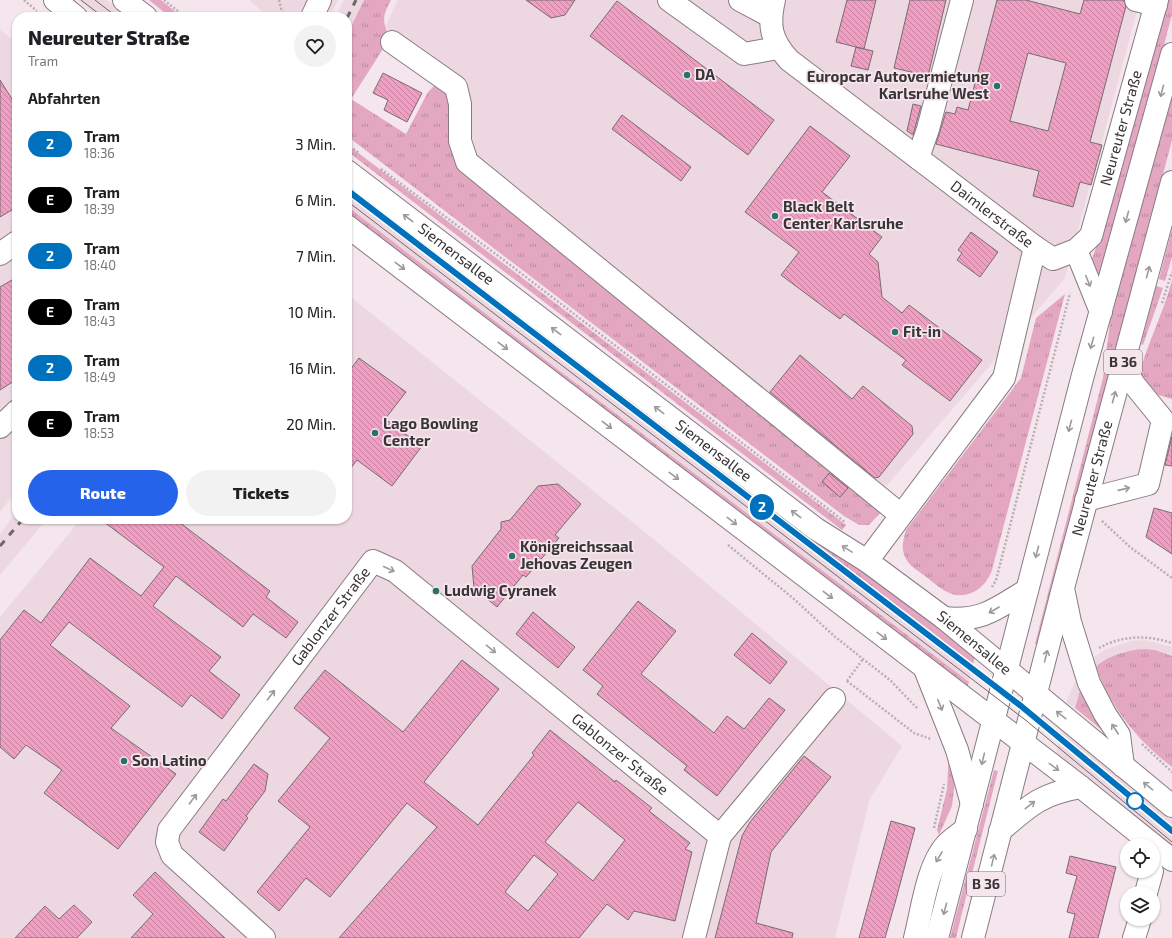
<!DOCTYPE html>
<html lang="de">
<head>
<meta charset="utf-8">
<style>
  :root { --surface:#fff; --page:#f2f2f2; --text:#202124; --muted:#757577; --accent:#2563eb }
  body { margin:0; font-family:"Exo 2",sans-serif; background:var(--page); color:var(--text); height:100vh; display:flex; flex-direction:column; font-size:15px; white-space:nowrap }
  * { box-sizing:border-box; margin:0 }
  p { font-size:13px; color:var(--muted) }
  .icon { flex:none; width:22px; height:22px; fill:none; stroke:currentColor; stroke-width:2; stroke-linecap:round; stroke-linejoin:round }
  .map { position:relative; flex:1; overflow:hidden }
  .panel { position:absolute; left:12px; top:12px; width:340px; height:512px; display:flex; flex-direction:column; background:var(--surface); border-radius:16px; box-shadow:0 1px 3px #0004 }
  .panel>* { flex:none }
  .badge { padding:0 8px; border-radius:13px; font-size:14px; line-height:26px }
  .buttons { position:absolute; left:1120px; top:838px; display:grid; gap:8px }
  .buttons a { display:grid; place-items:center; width:40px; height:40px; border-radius:50%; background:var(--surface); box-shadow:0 1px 3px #0004; font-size:20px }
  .map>.badge { position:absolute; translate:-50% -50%; box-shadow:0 0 0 2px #fff }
  h2 { padding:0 16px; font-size:15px; line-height:36px }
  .round { display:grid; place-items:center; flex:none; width:42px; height:42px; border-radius:21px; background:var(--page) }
  .head { display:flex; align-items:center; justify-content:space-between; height:68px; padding:0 16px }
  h1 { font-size:19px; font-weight:800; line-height:30px }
  .primary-button { display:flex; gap:8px; margin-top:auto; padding:8px 16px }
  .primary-button a { flex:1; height:46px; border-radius:24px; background:var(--accent); color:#fff; font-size:16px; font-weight:800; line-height:46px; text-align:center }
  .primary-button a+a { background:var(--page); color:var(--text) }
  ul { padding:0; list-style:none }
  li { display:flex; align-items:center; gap:12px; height:56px; padding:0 16px }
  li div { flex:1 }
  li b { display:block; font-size:15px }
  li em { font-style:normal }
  li .badge { min-width:44px; font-weight:700; text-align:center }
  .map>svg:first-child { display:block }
  .built { fill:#edd8e1 }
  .grass { fill:url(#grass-tufts) }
  .building { fill:url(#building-back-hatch); stroke:#786c71; fill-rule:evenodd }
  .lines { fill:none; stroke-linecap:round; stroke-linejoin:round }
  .minor-casing { stroke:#887c81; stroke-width:24 }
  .major-casing { stroke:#887c81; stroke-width:24 }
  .path { stroke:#b9aeb2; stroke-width:2.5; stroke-dasharray:2 2; stroke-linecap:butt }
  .minor { stroke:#fff; stroke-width:22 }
  .major { stroke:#fff; stroke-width:22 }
  .tram { stroke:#6e676a; stroke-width:1 }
  .rail { stroke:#6e676a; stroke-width:3; stroke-dasharray:7 7; stroke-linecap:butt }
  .oneway { stroke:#9c9a9a }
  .line-casing { stroke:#fff; stroke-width:9 }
  .line { stroke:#0071bc; stroke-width:6 }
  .poi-dot { fill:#2a7167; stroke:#f4e6ec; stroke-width:1.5 }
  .stop-dot { fill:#fff; stroke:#0071bc; stroke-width:2 }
  .labels { text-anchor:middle; stroke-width:3.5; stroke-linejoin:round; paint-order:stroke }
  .shield { fill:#f4e6ec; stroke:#71696d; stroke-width:1 }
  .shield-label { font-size:14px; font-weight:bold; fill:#393436 }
  .poi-label { font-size:15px; font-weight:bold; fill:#393436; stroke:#f4e6ec; text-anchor:start }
  .street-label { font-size:15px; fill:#393436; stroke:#f4e6ec }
</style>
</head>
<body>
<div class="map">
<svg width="1172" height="938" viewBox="0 0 1172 938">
  <defs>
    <pattern id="grass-tufts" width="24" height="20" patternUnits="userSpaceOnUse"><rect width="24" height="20" fill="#e3a7c1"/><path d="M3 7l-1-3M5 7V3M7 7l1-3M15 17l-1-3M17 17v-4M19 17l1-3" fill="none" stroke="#b9899e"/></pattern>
    <pattern id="building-back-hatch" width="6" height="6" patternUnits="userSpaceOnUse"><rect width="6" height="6" fill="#f09fc3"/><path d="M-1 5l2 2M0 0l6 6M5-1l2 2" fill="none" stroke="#c3829f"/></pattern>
  </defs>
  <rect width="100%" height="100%" fill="#f4e6ec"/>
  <path class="built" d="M78 0H107L129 17H99Z
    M249 0H338L329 17H269Z
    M344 0H365L347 35V17H335Z
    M398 0H1140L1065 278 883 490 473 155 469 88 385 27Z
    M0 30 17 43V490L0 512Z
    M347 185 646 417 973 664 969 682 552 365 347 206Z
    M347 294 656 541 902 746 870 799 835 938H0V617L81 519H347Z
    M17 511V519H47L0 575V534Z
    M1145 640 1172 647V656L1155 650 1125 651 1113 656 1096 666 1094 657 1106 649 1131 641Z
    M1077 677 1081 687 1075 708 1066 702Z
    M1063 726 1172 815V852L1055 756Z"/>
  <path class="grass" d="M149 0H161L182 17H170Z
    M364 0H391C382 17 382 21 390 38L351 99 406 134 428 92 436 84 456 99 455 142 884 509 869 525H859L844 516 347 136V35Z
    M1165 0H1172V14L1139 142 1099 279 1091 261 1109 213Z
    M1172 90V140L1040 645 1035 644 1103 378 1110 322Z
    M348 145 846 525 842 530 356 158 347 150Z
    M347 179 977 650 973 664C762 508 554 347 347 185Z
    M347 206 552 365 969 682 967 688 347 213Z
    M1172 229V257L1165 281 1159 279Z
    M1172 280V399L1155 394 1140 372C1148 341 1164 312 1172 280Z
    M1156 286 1163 288 1143 345 1141 344Z
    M1065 294 992 570C985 590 965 602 945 591 938 587 932 581 925 576 917 570 907 565 904 554 901 546 904 538 906 530L1021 378 1036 318Z
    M1145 649 1155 650 1172 656V767C1138 741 1109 706 1096 666 1111 655 1126 650 1145 649Z
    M1081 687 1103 731 1075 708Z
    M949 752 955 781 952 806 939 835 937 830 947 789Z
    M994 770 998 771 961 917 956 938H950Z"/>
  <path class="building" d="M526 0H575L565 15 551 18Z
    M847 0H876L864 49 836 42Z
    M910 0H946L928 76 894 68Z
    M997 0H1026L1080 14 1084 0H1124L1126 6 1090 142 1102 145 1091 185 1080 182 1073 207 1033 196 1039 171 936 144 946 112 955 114 957 107 968 110ZM1028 53 1066 63 1048 131 1010 121Z
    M617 1 774 120 748 155 590 36Z
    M856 47 873 51 868 70 851 66Z
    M383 73 422 93 407 122 384 110 388 100 373 93Z
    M0 80 17 107V207L0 217Z
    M913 104 921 106 913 135 907 131Z
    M622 115 691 167 681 181 612 129Z
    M810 126 850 156 822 192 882 237 869 254 878 262 882 297 902 313 909 305 982 360 950 401 902 365 906 360 844 314 840 319 781 275 799 252 745 212Z
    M971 232 998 252 980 277 957 260 962 253 958 250Z
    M17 277V379L0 390V287Z
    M800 355 852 399 863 386 912 426 913 434 879 477 875 478 770 392Z
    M359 358 406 392 385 419 422 446 392 486 357 460 347 473V374Z
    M1172 436V466L1165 465Z
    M829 473 848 488 840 497 822 482Z
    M558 484 581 504 555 535 559 538 526 577 523 575 497 607 474 588 472 566 501 529V522L510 520 538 486Z
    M1154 508 1172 513V554L1146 537Z
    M100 519H175L270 591 266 597 298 622 286 638 253 614 243 627 176 576 153 606 221 657 209 671 240 695 222 719 191 695 182 707 69 622 50 645 130 706 111 728 176 774 118 849 44 793 62 770 26 745 14 759 0 747V640L24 610 41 623 90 558 141 596 164 567Z
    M638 601 676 631 641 674 714 733 727 716 744 729 769 698 785 710 717 796 684 770 687 766 597 694 603 686 583 670Z
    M533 612 575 647 558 668 516 634Z
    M752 633 787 662 770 684 734 655Z
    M462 660 499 689 424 782 478 825 534 755 532 753 550 730 615 782 616 780 652 808 649 811 690 843 685 849 692 852 675 921 634 911 628 920 607 904 579 938H339L437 827 407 803 330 897 306 878 279 911 257 892 310 827 278 801 330 738 294 708 325 670 403 732ZM578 802 625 840 593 881 545 842ZM534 855 558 874 528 911 505 892Z
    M804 756 831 777 771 852 756 923 793 933 792 938H715L742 836 750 822Z
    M254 764 268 774 265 791 246 816 248 818 224 851 199 832 223 799 226 801Z
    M891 821 915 828 895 903 885 938H859Z
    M1070 856 1116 867 1098 938H1069L1075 914 1067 912 1077 876 1066 873Z
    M155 872 198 913 225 938H131L153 914 133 895Z
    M74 905 92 922 77 938H15L45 906 59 919Z"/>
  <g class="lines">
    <defs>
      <g id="minor">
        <path d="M669 0 744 54 778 48"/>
        <path d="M740 0 770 16"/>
        <path id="s1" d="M774 0C768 26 771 40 789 60L1035 247 1004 378 867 561"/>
        <path d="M1136 0 1156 5"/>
        <path d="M312 17 320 0"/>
        <path d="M392 42 456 87 460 104V141L467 162 901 515"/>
        <path d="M918 158 928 129 962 0"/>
        <path id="s2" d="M1035 247 1053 259 1076 250 1091 236 1157 0"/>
        <path d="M1076 250 1101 312"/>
        <path d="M0 254 17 242"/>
        <path d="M0 427 17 411"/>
        <path d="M1086 500 1148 484 1163 420 1133 383 1123 362"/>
        <path d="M720 836 834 699"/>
        <path d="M1146 893 1152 871"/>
        <path id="s3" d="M264 938 172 855 167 842 169 830 373 561 395 571 720 836 694 938"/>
        <path d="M915 938C922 911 927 866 946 845 952 839 959 834 966 829"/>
        <path d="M1134 938 1140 919"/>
      </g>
      <g id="major">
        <path d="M55 0 76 17"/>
        <path d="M124 0 146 17"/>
        <path id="s4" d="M347 171 816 529 867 561 944 618 1172 806"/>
        <path d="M347 226 1081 787 1172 860"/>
        <path d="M1064 593 1070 622 1089 683 1105 714 1119 735 1123 766"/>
        <path d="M944 618C982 622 996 609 1027 590"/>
        <path d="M925 669 957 750 972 804"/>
        <path d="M1000 831C1030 805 1041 794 1081 787"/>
        <path d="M937 938 1083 375 1172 54"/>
        <path id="s5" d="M973 938 1063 588 1172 182"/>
      </g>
    </defs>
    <use href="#minor" class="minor-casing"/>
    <use href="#major" class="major-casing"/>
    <path class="path" d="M24 0 37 11
      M164 0 185 17
      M279 0 283 17
      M347 144 359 153
      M381 169 505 261 845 522
      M1162 303 1172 272
      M1102 521 1130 547 1172 578
      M728 545 794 599 834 636 891 681 917 708
      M992 587 996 580 1070 293
      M1099 648C1123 635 1147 635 1172 643
      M847 681 914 733 931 739
      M847 681 863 659
      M1142 744 1172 772
      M934 828 944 784"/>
    <use href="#minor" class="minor"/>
    <use href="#major" class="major"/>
    <path class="tram" d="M81 0 103 17
      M95 0 117 17
      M347 190 1031 713 1172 831
      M347 201 1028 722 1172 842"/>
    <path class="rail" d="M347 18 356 0
      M0 546 23 519"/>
  </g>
  <defs><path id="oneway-shaft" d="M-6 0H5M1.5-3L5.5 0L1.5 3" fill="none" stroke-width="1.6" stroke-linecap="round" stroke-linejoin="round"/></defs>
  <g class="oneway">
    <use href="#oneway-shaft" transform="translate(1162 91) rotate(105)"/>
    <use href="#oneway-shaft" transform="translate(1127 217) rotate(105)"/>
    <use href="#oneway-shaft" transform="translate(408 218) rotate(-143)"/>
    <use href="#oneway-shaft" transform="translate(400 266) rotate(37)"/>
    <use href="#oneway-shaft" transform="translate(1148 272) rotate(-75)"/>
    <use href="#oneway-shaft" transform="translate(1088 281) rotate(68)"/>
    <use href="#oneway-shaft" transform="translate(556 331) rotate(-143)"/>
    <use href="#oneway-shaft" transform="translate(1092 343) rotate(106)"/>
    <use href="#oneway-shaft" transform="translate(503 346) rotate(37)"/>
    <use href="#oneway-shaft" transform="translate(1114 397) rotate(-75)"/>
    <use href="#oneway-shaft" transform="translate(659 410) rotate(-143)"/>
    <use href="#oneway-shaft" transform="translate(607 425) rotate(37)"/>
    <use href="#oneway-shaft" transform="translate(1070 426) rotate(105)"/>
    <use href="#oneway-shaft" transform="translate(674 476) rotate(37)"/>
    <use href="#oneway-shaft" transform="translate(1124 489) rotate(-13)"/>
    <use href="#oneway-shaft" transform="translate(796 514) rotate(-143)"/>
    <use href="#oneway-shaft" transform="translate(732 521) rotate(38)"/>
    <use href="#oneway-shaft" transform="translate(847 549) rotate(-148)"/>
    <use href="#oneway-shaft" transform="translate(1037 552) rotate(105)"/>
    <use href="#oneway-shaft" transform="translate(389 569) rotate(25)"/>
    <use href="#oneway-shaft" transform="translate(828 595) rotate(37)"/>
    <use href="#oneway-shaft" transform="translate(994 610) rotate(150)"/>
    <use href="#oneway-shaft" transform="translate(882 636) rotate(37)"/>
    <use href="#oneway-shaft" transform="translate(491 649) rotate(39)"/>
    <use href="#oneway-shaft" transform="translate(1046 656) rotate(-76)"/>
    <use href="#oneway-shaft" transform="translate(271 695) rotate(-53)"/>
    <use href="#oneway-shaft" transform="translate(940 705) rotate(68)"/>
    <use href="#oneway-shaft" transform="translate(1061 715) rotate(-142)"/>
    <use href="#oneway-shaft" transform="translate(1115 729) rotate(-123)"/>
    <use href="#oneway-shaft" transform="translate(983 759) rotate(104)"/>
    <use href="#oneway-shaft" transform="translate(1054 767) rotate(36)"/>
    <use href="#oneway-shaft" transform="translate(1148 786) rotate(-141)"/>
    <use href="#oneway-shaft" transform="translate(193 799) rotate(-53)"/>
    <use href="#oneway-shaft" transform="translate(1030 805) rotate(-38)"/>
    <use href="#oneway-shaft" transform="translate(939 857) rotate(120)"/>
    <use href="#oneway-shaft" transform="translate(993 860) rotate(-76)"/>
    <use href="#oneway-shaft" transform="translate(945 909) rotate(105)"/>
  </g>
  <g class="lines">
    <defs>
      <path id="line" d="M347 190 1021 706 1172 831"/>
    </defs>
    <use href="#line" class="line-casing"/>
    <use href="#line" class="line"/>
  </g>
  <g class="poi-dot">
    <circle cx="687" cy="75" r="4"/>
    <circle cx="997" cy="86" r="4"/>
    <circle cx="775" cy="216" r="4"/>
    <circle cx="895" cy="332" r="4"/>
    <circle cx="375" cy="433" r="4"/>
    <circle cx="512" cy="556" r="4"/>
    <circle cx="436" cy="591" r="4"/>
    <circle cx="124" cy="761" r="4"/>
  </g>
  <circle class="stop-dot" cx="1135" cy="801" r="8"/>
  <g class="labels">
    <g class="shield">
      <rect x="1104" y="350" width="38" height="24" rx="3"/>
      <rect x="967" y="872" width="38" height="24" rx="3"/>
    </g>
    <g class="shield-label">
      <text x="1123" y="367">B 36</text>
      <text x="986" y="889">B 36</text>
    </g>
    <g class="poi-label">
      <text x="695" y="80">DA</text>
      <text x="989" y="82" text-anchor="end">Europcar Autovermietung<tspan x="989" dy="17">Karlsruhe West</tspan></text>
      <text x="783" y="212">Black Belt<tspan x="783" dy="17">Center Karlsruhe</tspan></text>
      <text x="903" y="337">Fit-in</text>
      <text x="383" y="429">Lago Bowling<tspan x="383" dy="17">Center</tspan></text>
      <text x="520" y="552">Königreichssaal<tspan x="520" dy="17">Jehovas Zeugen</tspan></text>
      <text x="444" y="596">Ludwig Cyranek</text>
      <text x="132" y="766">Son Latino</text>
    </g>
    <g class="street-label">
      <text dy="5" stroke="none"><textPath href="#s2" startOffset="179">Neureuter Straße</textPath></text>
      <text dy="5" stroke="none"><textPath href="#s1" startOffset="320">Daimlerstraße</textPath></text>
      <text dy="5" stroke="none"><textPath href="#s4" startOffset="137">Siemensallee</textPath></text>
      <text dy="5" stroke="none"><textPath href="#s4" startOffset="461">Siemensallee</textPath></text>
      <text dy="5" stroke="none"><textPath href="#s5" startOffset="475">Neureuter Straße</textPath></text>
      <text dy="5" stroke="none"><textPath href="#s3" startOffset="418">Gablonzer Straße</textPath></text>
      <text dy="5" stroke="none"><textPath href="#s4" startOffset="785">Siemensallee</textPath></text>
      <text dy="5" stroke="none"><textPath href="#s3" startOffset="802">Gablonzer Straße</textPath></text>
    </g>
  </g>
</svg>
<div class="buttons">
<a><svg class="icon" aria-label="locate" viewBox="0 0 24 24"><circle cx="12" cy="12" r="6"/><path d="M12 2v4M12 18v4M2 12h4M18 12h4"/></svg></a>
<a><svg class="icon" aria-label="layers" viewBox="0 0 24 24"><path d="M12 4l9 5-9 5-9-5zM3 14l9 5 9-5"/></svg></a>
</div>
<b class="badge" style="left:762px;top:507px;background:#0071bc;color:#fff">2</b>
<section class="panel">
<div class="head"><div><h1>Neureuter Straße</h1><p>Tram</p></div><a class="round"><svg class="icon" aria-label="heart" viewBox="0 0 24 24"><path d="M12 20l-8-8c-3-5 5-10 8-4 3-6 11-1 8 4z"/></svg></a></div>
<h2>Abfahrten</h2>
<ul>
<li><span class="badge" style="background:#0071bc;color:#fff">2</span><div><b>Tram</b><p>18:36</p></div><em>3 Min.</em></li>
<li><span class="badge" style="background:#000;color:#fff">E</span><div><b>Tram</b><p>18:39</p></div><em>6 Min.</em></li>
<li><span class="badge" style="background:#0071bc;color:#fff">2</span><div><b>Tram</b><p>18:40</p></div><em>7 Min.</em></li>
<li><span class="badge" style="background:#000;color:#fff">E</span><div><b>Tram</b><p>18:43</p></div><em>10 Min.</em></li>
<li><span class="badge" style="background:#0071bc;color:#fff">2</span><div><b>Tram</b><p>18:49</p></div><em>16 Min.</em></li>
<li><span class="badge" style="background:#000;color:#fff">E</span><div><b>Tram</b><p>18:53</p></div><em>20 Min.</em></li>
</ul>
<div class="primary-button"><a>Route</a><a>Tickets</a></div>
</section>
</div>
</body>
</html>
